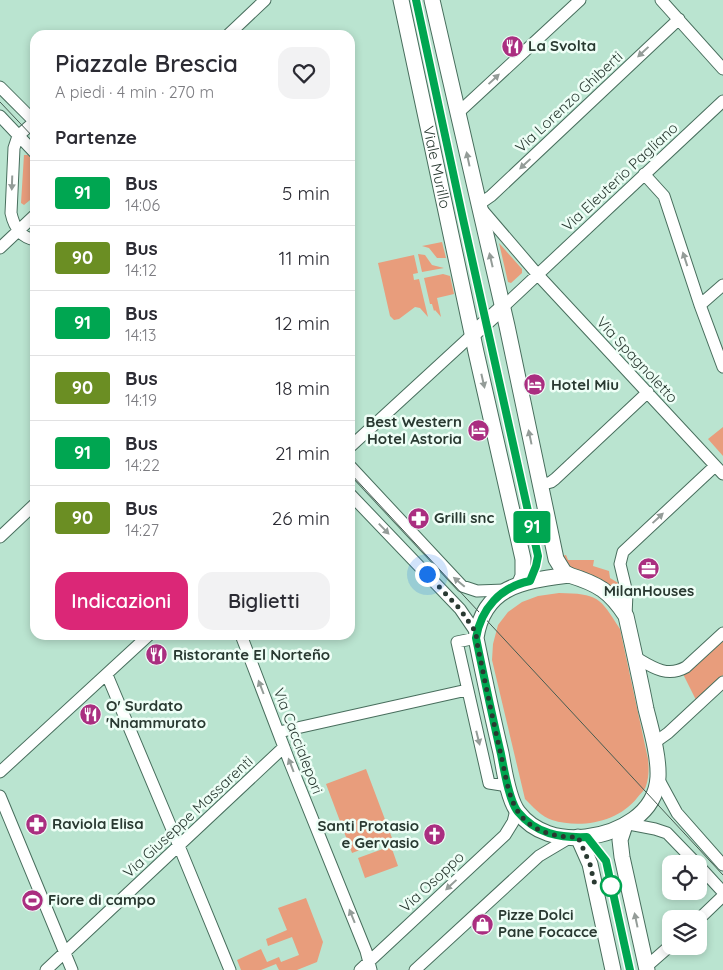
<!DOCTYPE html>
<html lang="it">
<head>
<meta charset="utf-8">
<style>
  :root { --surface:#fff; --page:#f2f2f3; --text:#2b2b33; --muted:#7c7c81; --line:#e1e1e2; --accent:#db2777 }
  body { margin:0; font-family:Quicksand,sans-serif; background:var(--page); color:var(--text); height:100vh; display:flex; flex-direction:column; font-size:19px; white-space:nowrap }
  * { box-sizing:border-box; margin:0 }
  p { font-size:16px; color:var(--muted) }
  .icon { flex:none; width:28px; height:28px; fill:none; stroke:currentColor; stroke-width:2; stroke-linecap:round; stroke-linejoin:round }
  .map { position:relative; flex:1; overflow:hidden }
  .details { position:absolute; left:30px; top:30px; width:325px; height:610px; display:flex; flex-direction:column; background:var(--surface); border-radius:15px; box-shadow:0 2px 8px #0003 }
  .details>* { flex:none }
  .badge { padding:0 10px; border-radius:4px; font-size:18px; line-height:32px }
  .controls { position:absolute; left:662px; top:855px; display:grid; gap:10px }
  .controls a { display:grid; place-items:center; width:45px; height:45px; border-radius:10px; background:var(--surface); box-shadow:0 2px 8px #0003; font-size:25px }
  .you { position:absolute; width:25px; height:25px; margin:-12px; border:4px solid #fff; border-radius:50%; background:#1a73e8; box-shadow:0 0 0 8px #1a73e833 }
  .map>.badge { position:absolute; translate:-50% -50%; box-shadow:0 0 0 2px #fff }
  h2 { padding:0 25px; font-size:19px; line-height:45px }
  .round { display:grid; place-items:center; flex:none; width:52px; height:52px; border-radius:15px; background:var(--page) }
  .summary { display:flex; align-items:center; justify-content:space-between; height:85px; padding:0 25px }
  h1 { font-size:24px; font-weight:600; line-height:38px }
  .cta { display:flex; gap:10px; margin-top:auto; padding:10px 25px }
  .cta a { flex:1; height:58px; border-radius:15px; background:var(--accent); color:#fff; font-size:20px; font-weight:600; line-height:58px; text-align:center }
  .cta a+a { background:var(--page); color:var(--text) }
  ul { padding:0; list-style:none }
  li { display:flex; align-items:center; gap:15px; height:65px; padding:0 25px; border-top:1px solid var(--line) }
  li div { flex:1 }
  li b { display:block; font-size:19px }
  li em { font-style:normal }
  li .badge { min-width:55px; font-weight:700; text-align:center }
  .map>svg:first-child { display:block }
  .green { fill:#e89d7c }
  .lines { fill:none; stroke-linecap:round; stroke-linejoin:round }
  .minor-casing { stroke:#486e5d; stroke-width:13 }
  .major-casing { stroke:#486e5d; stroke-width:17 }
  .minor { stroke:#fff; stroke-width:11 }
  .major { stroke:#fff; stroke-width:15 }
  .tram { stroke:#465c51; stroke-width:1 }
  .oneway { fill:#949c98 }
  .line-casing { stroke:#fff; stroke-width:11 }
  .line { stroke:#00a651; stroke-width:8 }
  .walk { stroke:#293931; stroke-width:5; stroke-dasharray:0 9 }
  .stop-dot { fill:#fff; stroke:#00a651; stroke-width:2.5 }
  .labels { text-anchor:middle; stroke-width:5; stroke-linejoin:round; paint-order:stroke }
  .poi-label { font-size:15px; font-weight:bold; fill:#293931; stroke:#eefef6; text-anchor:start }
  .street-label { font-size:15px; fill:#293931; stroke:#eefef6 }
</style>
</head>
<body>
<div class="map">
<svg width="723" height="970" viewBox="0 0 723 970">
  <rect width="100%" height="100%" fill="#bae4d0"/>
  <path class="green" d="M24 155H28L35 163V196L24 205 21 203Z
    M442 242 446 258H437L429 248 422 246Z
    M499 243 522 269V273L511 283 508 282Z
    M418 254 425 255 432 265 444 268 422 272Z
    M414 255 418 273 413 274 414 280 419 279 428 317 420 308 415 307 399 319 394 320 390 316 378 263Z
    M443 274 450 276 454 294 437 298 441 317 435 310 434 311 432 304H430L424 278Z
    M723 427V456L708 439Z
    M566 555 568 560H594L593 566 609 571 610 578 620 584 619 592 599 578 571 569 561 556Z
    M559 593C598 594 599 596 620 629L648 759C649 768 649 777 646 786 645 790 640 794 637 798 618 822 581 829 552 820 542 817 532 806 525 799L492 660 493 644 498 625 508 612 522 602 538 596Z
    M723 638V675L696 700 683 674Z
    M366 769 392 838 352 853 326 784Z
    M391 846 398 866 365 878 358 858Z
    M306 898 323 942 317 962 297 970H279L276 964 261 970H241L237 960 261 949 267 962 279 957 281 962 299 955 292 937 268 946 266 939 287 930 278 908Z"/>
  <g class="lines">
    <defs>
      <path id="minor" d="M661 0 723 69
        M679 19 491 196 478 205 538 275 723 474
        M228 35 265 0
        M0 87 35 122
        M459 112 580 0
        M0 116 35 153
        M35 121 18 136 14 148 11 213C14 227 20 237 35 240
        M644 174 664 196 700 305 723 367
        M0 248 35 215
        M700 305 723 285
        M502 308 723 101
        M350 447 473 334
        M350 466 462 586 477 591 505 590
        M540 485 551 482 555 479 648 392
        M350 494 460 609 477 634
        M0 537 35 504
        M626 616 627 593 620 564 623 552 715 466
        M241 635 290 763 366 951 371 970
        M476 638 457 642 489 783 508 786
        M635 657C652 667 667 678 686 667L723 633
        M107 675 179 846 230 970
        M279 732 467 690
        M654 743 668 733 723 682
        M0 772 149 635
        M658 778 677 813 723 865
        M0 796 72 970
        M629 824 655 829 667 833 697 864
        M699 866 723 892
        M699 919 723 896
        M646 967 671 945
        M46 970 284 747
        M360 970 505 835 513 822 516 810
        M415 970 539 856 571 837"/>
      <g id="major">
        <path id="s1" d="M401 0 476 352 523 559V576L520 583"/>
        <path d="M432 0 507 326 556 559 564 572 569 575"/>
        <path d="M473 334 502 308"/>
        <path d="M569 575C598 584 610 591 626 616 633 647 640 678 646 709 651 729 659 756 658 777 656 814 619 833 586 837 560 840 534 833 518 812 508 799 504 769 501 753 492 715 484 677 476 638 484 585 525 581 569 575Z"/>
        <path d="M625 825 620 840 622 857 647 970"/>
        <path d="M578 837 590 864 613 970"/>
      </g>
    </defs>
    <use href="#minor" class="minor-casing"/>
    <use href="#major" class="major-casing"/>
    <use href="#minor" class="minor"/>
    <use href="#major" class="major"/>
    <path class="tram" d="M0 102 35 139
      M350 473 723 875"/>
  </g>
  <defs><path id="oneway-solid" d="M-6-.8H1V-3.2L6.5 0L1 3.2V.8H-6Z" transform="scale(1.25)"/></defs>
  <g class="oneway">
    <use href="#oneway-solid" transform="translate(643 52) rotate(137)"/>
    <use href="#oneway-solid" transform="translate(494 79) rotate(-43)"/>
    <use href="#oneway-solid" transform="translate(468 159) rotate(-102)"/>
    <use href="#oneway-solid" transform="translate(525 164) rotate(137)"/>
    <use href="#oneway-solid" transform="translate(12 183) rotate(92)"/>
    <use href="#oneway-solid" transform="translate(685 259) rotate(-108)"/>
    <use href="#oneway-solid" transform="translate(491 260) rotate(-103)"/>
    <use href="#oneway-solid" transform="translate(483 381) rotate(77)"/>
    <use href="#oneway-solid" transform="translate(530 437) rotate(-102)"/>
    <use href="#oneway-solid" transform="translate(658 518) rotate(-43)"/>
    <use href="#oneway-solid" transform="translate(384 529) rotate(46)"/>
    <use href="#oneway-solid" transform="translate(459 582) rotate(-140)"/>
    <use href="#oneway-solid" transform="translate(261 687) rotate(-111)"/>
    <use href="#oneway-solid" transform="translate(478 738) rotate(76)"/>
    <use href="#oneway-solid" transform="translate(291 765) rotate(-111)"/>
    <use href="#oneway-solid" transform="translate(451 885) rotate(137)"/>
    <use href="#oneway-solid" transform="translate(352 916) rotate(-112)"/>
    <use href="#oneway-solid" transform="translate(636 920) rotate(-102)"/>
  </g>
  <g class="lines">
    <defs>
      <path id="line" d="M416 0 463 219 538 556 536 566 530 581C500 587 481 609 476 638 484 677 492 715 501 754 504 769 509 801 518 812 536 834 560 838 587 837L606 861 630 970"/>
    </defs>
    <use href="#line" class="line-casing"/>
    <use href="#line" class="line"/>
    <path class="walk" d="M427 574 460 609 477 634 476 638C484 677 492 716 501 755 505 772 508 796 517 810 529 831 555 838 578 837L590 864 594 882 611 886"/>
  </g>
  <defs>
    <symbol id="restaurant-disc" viewBox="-11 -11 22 22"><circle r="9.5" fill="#aa2e80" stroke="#eefef6"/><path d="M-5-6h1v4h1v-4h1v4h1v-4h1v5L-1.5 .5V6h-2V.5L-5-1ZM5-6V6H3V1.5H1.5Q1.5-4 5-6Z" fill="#fff"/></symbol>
    <symbol id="hotel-disc" viewBox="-11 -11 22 22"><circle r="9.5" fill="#aa2e80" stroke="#eefef6"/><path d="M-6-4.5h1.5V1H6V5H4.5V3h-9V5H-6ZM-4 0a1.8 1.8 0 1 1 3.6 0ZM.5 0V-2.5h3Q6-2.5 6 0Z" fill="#fff"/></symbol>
    <symbol id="pharmacy-disc" viewBox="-11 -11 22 22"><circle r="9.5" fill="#aa2e80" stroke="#eefef6"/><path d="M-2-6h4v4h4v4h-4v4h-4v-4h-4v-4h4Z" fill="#fff"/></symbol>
    <symbol id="office-disc" viewBox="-11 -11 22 22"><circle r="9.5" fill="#aa2e80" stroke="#eefef6"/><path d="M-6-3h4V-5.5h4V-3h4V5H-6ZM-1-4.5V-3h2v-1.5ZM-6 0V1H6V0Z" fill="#fff"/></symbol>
    <symbol id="church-disc" viewBox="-11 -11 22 22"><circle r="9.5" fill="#aa2e80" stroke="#eefef6"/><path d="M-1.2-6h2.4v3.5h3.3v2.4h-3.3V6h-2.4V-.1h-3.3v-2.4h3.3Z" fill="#fff"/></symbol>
    <symbol id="stadium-disc" viewBox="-11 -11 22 22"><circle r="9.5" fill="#aa2e80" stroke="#eefef6"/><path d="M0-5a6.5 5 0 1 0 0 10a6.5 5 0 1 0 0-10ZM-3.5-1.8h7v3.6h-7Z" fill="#fff"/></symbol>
    <symbol id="shop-disc" viewBox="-11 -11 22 22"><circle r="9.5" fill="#aa2e80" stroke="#eefef6"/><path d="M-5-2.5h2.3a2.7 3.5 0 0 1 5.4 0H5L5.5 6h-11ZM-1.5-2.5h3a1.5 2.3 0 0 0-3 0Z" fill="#fff"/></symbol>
  </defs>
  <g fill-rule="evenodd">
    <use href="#restaurant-disc" x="500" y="34" width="25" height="25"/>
    <use href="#hotel-disc" x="522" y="372" width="25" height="25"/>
    <use href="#hotel-disc" x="466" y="418" width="25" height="25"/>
    <use href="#pharmacy-disc" x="406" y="506" width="25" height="25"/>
    <use href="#office-disc" x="636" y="556" width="25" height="25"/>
    <use href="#restaurant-disc" x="144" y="642" width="25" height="25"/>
    <use href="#restaurant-disc" x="78" y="702" width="25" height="25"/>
    <use href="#pharmacy-disc" x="24" y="812" width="25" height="25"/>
    <use href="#church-disc" x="422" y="822" width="25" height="25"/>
    <use href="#stadium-disc" x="20" y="888" width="25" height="25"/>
    <use href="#shop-disc" x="470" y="912" width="25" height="25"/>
  </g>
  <circle class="stop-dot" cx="611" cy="886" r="10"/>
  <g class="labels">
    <g class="poi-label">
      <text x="528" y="51">La Svolta</text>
      <text x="551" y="390">Hotel Miu</text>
      <text x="462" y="427" text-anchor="end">Best Western<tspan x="462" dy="17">Hotel Astoria</tspan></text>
      <text x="434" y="523">Grilli snc</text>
      <text x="649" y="596" text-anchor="middle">MilanHouses</text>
      <text x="173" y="660">Ristorante El Norteño</text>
      <text x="106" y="711">O' Surdato<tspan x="106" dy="17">'Nnammurato</tspan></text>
      <text x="52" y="829">Raviola Elisa</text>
      <text x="419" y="831" text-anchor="end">Santi Protasio<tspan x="419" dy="17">e Gervasio</tspan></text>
      <text x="48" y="905">Fiore di campo</text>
      <text x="498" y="920">Pizze Dolci<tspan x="498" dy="17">Pane Focacce</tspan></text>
    </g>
    <g class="street-label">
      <text transform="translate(569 102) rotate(-43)" y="5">Via Lorenzo Ghiberti</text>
      <text dy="5" stroke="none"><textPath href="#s1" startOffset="171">Viale Murillo</textPath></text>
      <text transform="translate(620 177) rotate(-43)" y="5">Via Eleuterio Pagliano</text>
      <text transform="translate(637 360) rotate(47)" y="5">Via Spagnoletto</text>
      <text transform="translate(298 741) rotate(69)" y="5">Via Caccialepori</text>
      <text transform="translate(188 817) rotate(-43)" y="5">Via Giuseppe Massarenti</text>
      <text transform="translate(432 882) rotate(-43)" y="5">Via Osoppo</text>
    </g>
  </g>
</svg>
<div class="controls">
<a><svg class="icon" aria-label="locate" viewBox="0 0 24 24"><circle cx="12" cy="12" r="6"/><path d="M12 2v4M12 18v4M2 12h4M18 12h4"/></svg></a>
<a><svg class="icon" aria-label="layers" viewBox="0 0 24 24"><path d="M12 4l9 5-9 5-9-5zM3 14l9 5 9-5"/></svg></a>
</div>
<div class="you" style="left:427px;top:574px"></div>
<b class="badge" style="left:532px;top:527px;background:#00a651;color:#fff">91</b>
<section class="details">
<div class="summary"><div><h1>Piazzale Brescia</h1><p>A piedi · 4 min · 270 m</p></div><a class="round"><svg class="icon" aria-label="heart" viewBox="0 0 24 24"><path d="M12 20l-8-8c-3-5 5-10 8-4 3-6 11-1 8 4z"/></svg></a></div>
<h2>Partenze</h2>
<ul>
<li><span class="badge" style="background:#00a651;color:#fff">91</span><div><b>Bus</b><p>14:06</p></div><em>5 min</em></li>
<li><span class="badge" style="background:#6b8e23;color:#fff">90</span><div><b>Bus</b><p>14:12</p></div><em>11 min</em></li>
<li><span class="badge" style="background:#00a651;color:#fff">91</span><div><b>Bus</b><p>14:13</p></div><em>12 min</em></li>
<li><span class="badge" style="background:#6b8e23;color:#fff">90</span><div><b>Bus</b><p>14:19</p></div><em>18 min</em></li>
<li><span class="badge" style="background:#00a651;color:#fff">91</span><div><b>Bus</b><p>14:22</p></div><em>21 min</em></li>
<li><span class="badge" style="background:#6b8e23;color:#fff">90</span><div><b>Bus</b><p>14:27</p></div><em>26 min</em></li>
</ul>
<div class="cta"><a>Indicazioni</a><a>Biglietti</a></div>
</section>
</div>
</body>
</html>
